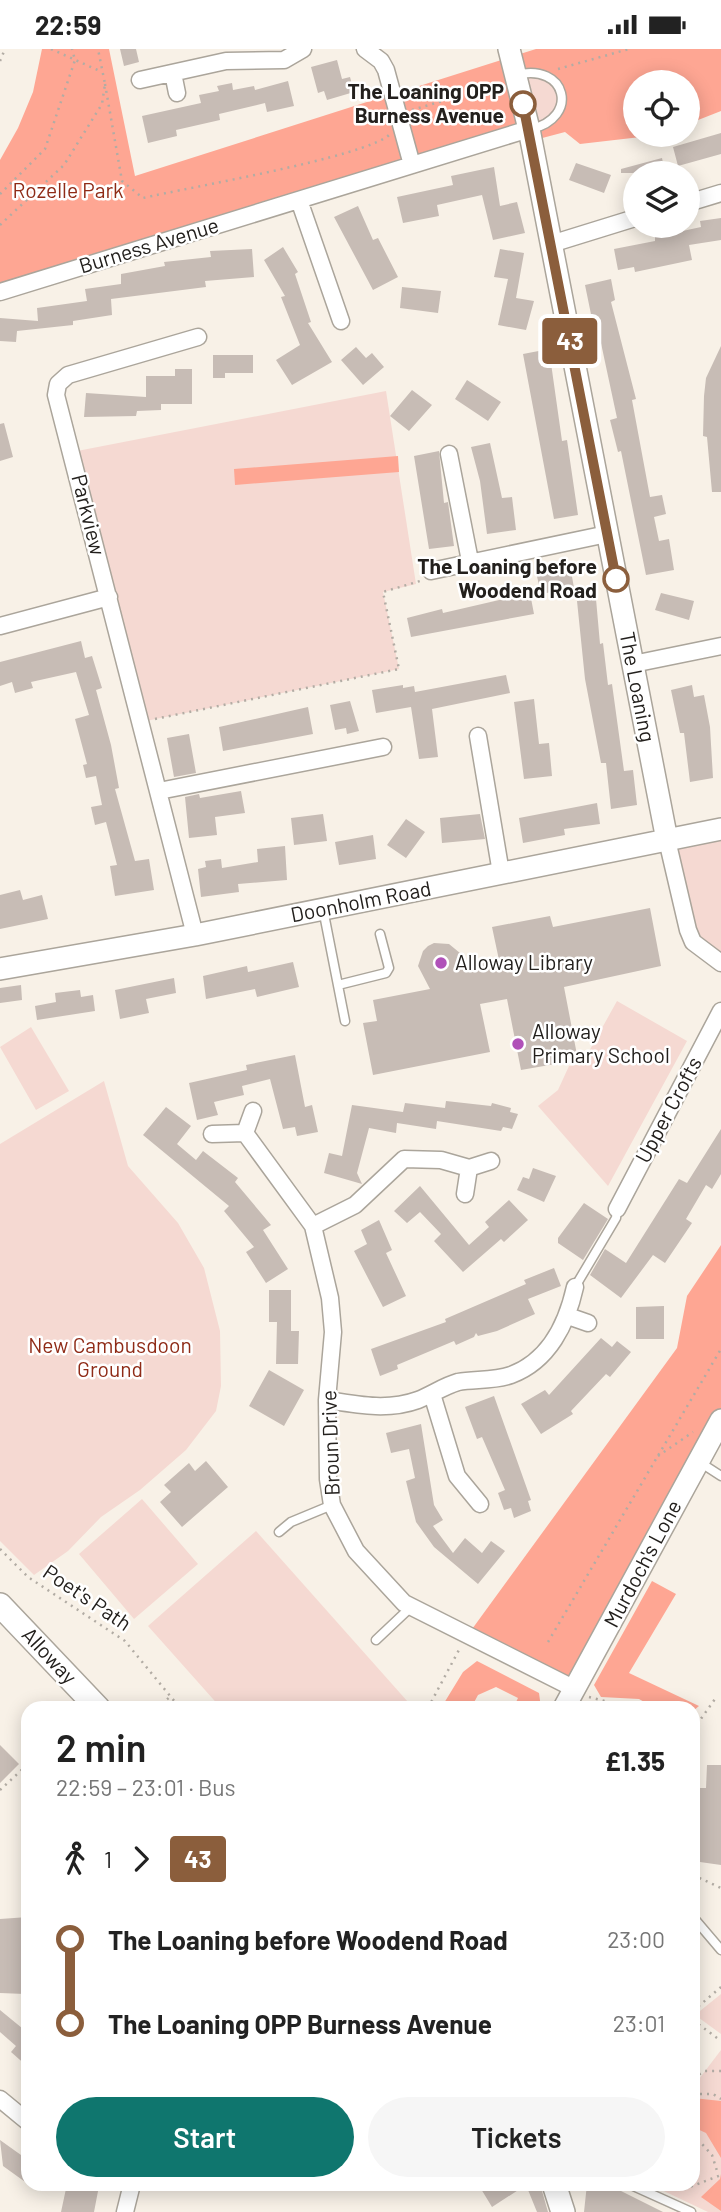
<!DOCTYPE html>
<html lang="en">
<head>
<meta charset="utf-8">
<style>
  :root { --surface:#fff; --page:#f6f6f6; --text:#222; --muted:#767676; --accent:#0f766e }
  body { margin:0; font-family:Barlow,sans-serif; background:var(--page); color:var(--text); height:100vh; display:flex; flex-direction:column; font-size:26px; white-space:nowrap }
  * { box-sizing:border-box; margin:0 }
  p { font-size:23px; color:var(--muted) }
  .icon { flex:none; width:38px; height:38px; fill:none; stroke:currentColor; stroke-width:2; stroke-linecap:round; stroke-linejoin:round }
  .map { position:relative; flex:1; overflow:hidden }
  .drawer { position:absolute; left:21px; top:1652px; width:679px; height:490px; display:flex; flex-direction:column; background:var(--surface); border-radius:21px; box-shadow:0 4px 18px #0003 }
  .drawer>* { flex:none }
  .badge { padding:0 14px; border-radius:5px; font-size:24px; line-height:46px }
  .fabs { position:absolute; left:623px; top:21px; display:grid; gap:14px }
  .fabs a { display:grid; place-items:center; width:77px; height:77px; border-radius:50%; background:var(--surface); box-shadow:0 4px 18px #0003; font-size:35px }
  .map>.badge { position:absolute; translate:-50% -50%; box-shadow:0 0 0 4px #fff }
  .legs { display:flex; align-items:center; gap:10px; height:77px; padding:0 35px; font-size:23px }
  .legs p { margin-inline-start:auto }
  .head { display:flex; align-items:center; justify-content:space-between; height:119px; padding:0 35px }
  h1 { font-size:38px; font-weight:600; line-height:52px }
  .cta { display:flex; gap:14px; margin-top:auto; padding:14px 35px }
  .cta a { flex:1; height:80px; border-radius:42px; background:var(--accent); color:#fff; font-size:28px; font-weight:600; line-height:80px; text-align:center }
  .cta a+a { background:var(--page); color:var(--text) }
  ul { padding:0 35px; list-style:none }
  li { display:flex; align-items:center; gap:24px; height:84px; font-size:26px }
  li i { display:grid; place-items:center; width:10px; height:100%; margin:0 9px; background:currentColor }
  li i::after { content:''; width:18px; height:18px; margin:-9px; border:5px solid; border-radius:50%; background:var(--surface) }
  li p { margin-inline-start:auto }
  li:first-child i { background:linear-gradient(#0000 50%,currentColor 0) }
  li:last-child i { background:linear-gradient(currentColor 50%,#0000 0) }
  .status { display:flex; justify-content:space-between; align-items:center; height:49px; padding:0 35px; background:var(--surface); direction:ltr }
  .status svg { height:19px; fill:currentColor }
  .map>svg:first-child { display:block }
  .green { fill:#f5d9d2 }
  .forest { fill:#fea693 }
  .building { fill:#c7bcb5 }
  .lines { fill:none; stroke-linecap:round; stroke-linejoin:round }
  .service-casing { stroke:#aba59b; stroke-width:11 }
  .minor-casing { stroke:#aba59b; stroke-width:19 }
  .tertiary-casing { stroke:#aba59b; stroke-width:24 }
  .secondary-casing { stroke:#aba59b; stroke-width:26 }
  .path { stroke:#b2aca4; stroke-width:2.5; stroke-dasharray:2 5; stroke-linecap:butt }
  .service { stroke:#fff; stroke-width:8 }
  .minor { stroke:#fff; stroke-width:16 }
  .tertiary { stroke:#fff; stroke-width:21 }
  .secondary { stroke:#fff; stroke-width:23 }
  .line-1-casing { stroke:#fff; stroke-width:16 }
  .line-1 { stroke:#8b5e3c; stroke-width:10 }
  .stop-1-dot { fill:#fff; stroke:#8b5e3c; stroke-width:3.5 }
  .poi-dot { fill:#b051b9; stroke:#fff; stroke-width:2.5 }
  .labels { text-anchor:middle; stroke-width:5; stroke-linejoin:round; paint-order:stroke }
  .stop-label { font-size:21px; font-weight:bold; fill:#23201d; stroke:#fff; text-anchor:end }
  .park-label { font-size:21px; fill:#8f2b17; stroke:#fff }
  .street-label { font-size:21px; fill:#23201d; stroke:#fff }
  .poi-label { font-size:21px; fill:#23201d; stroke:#fff; text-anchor:start }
</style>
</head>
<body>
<div class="status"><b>22:59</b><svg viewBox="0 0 49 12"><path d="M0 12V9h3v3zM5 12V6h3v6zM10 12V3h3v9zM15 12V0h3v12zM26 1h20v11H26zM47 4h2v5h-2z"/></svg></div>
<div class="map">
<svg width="721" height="2163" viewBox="0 0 721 2163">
  <rect width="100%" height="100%" fill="#f8f1e7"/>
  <path class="green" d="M534 23 559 38 557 66 529 80 525 24Z
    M386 342 416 535 383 543 399 620 141 673 72 403Z
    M721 780V914L693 893 667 791Z
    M617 952 687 992 608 1137 538 1057 558 1041 569 1017 582 1015Z
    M31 978 69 1042 36 1061 0 998Z
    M104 1032 128 1117 178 1174 204 1219 220 1282 221 1337 216 1362 186 1401 140 1441 101 1468 68 1502 34 1526 0 1492V1095Z
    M142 1450 198 1515 134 1570 79 1505Z
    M256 1482 408 1653 401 1659H221L148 1577Z
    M721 1945V1985L695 1966Z
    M721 2001V2163H708L649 2135H693V2031L699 2030Z"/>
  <path class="forest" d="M42 0H109L135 127 392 45 411 115 0 240V111L18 79 33 43Z
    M536 0H721V62L688 75V33H635V86H658L580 95 565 83 531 92 560 60 556 34 525 24 528 80 412 115 394 45Z
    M398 407 399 423 235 436 234 420Z
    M721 1196V1371L575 1640 467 1587 677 1299 687 1247Z
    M652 1532 676 1545 629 1624 699 1657 693 1662V1659H655L639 1650 601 1648 594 1636Z
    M477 1612 539 1644 541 1659H513L518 1649 496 1638 478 1646 471 1659H441L463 1623Z
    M693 2049 721 2052V2109L706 2084 693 2078Z
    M721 2125V2162L701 2148 720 2130Z"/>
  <path class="building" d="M120 0H136L139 13 124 17Z
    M337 11 342 30 350 28 354 43 327 51 324 42 318 44 311 18Z
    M288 32 294 57 267 63 265 54 219 65 220 71 176 81 177 87 148 94 142 67 201 54 199 46 219 42 217 37 232 34 233 41 254 37 255 41Z
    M721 84V105L678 117 673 98Z
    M662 109 665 124H621V120Z
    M576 114 611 126 604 144 569 131Z
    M494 118 500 157 517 153 525 184 493 191 482 146 437 156 439 167 403 174 397 148 453 136 451 127Z
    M358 157 373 191 378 189 398 228 373 241 334 168Z
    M721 169V191L689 196 692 211 635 223 634 218 618 221 614 200 655 192V188L701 178 700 172Z
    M283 198 298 223 295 225 311 273 308 274 332 313 292 336 276 311 300 296 281 248 285 247 264 211Z
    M252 200 254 228 205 232 206 238 111 250 112 266 73 272V276L17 282 16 293 0 292V269L38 272 37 259 87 252 85 240 121 235V225L165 217 164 213 211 208 210 202Z
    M500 200 524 204 516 249 534 252 526 281 498 276 508 230 494 228Z
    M611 230 615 251 611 253 636 350 632 351 650 448 662 446 666 465 654 468 659 492 669 490 674 521 646 526 621 402 618 403 610 371 617 369 605 313 597 275H593L585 236Z
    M402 238 441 242 438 264 400 259Z
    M721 297V443H712L707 388 703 387 704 347 706 329Z
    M356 298 366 309 372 304 384 318 363 336 341 311Z
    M549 300 562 392 567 391 578 466 554 470 523 305Z
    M213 306H253V324H225V329H213Z
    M175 320H192V355H161V361L137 362 136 367 84 368 86 344 146 348V327H175Z
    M467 331 501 353 488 372 455 350Z
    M412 341 432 356 409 382 390 367Z
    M4 374 13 408 0 412V375Z
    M490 394 502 449 512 448 516 481 487 485 480 432 471 398Z
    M439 402 444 454 448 453 454 497 429 500 414 407Z
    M570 516 574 539 541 545 536 523Z
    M530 544 534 565 411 588 407 569 442 560 443 564Z
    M661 544 694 552 689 571 655 561Z
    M596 550 600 595 603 594 608 636 612 635 624 722 633 721 637 756 611 760 606 714H601L585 630 577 552Z
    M81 592 85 609 92 607 102 639 96 641 111 696 119 739 115 740 135 812 149 810 154 841 115 847 110 817 117 816 106 773 95 776 91 758 102 756 96 727 86 729 83 716 87 715 75 670 89 666 76 623 31 633 33 639 15 644 12 633 0 637V613Z
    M506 626 510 644 432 660 438 708 419 710 411 658 376 664 372 641 403 636V639L414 637 415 643Z
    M692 636 694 648 704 646 710 678 713 729 690 733 684 684H680L671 641Z
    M534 650 539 695 549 694 552 727 524 730 514 653Z
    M350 652 359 682 347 685 346 679 335 681 330 656Z
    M308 658 313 685 223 702 219 678Z
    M189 685 196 724 174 728 167 689Z
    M241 742 245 764 215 768 217 786 189 789 185 748 199 745 200 749Z
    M597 754 600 775 564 780 565 786 523 794 519 769Z
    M323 765 327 792 294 796 291 769Z
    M480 765 485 790 442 794 440 769Z
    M406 770 425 783 406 809 387 796Z
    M373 786 376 810 339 816 335 793Z
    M285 797 287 831 238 835 239 843 201 848 198 820 206 818 205 812 221 810 222 819 258 813 257 800Z
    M20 841 23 851 42 846 48 870 0 880V846Z
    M650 859 661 917 564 938 578 1011 521 1021 507 950 480 955 490 1003 373 1026 363 974 377 972 373 951 430 940 418 917 423 902 428 897 434 894 449 895 460 904 465 918 499 911 492 878 550 867 553 878Z
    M293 913 299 938 257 948 255 940 206 950 203 927 247 917 248 923Z
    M174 929 176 944 146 950 149 964 120 970 115 941Z
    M21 936 22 951 0 954V939Z
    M80 941 81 948 93 946 95 962 37 971 35 957 56 953 55 944Z
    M295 1006 305 1058 312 1056 318 1083 297 1087 295 1078 283 1080 270 1030 242 1037 244 1046 214 1053 218 1066 197 1071 189 1034 247 1021 246 1016Z
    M446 1052 491 1057 492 1054 511 1059 510 1063 518 1065 512 1080 503 1078 501 1082 437 1072 436 1080 397 1074 396 1084 369 1079 357 1124 362 1135 324 1124 329 1104 342 1107 352 1056 403 1063 405 1054 445 1059Z
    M166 1058 191 1077 177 1095 196 1111 203 1102 238 1129 235 1133 271 1176 263 1181 288 1220 266 1234 246 1203 254 1198 224 1162 229 1157 143 1086Z
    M721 1080V1125L712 1140 706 1136 686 1170 692 1174 665 1214 653 1206 621 1249 590 1226 605 1200 626 1214 679 1130 687 1134Z
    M533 1119 556 1127 544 1153 517 1141 523 1128 529 1130Z
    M420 1137 469 1196 489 1178 485 1173 509 1151 528 1171 504 1193 501 1190 463 1223 434 1192 441 1185 420 1163 407 1174 394 1162Z
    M584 1154 608 1170 583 1211 558 1194V1189Z
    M379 1171 392 1201 386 1204 406 1247 383 1258 354 1202 367 1195 361 1181Z
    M554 1219 561 1237 528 1250 535 1265 497 1282 478 1287 476 1284 474 1288 456 1296 454 1292 397 1316 398 1320 380 1327 371 1300 446 1273 445 1270 526 1235 524 1231Z
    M269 1241H291V1282H299L298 1315H276L277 1273H269Z
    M664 1257V1290H636V1258Z
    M601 1289 612 1298 617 1292 631 1303 610 1328 606 1325 571 1362 573 1365 541 1385 521 1355 545 1341 549 1346Z
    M269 1321 304 1341 284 1377 249 1357Z
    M494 1347 531 1451 528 1452 531 1462 514 1469 511 1459 504 1461 498 1444 505 1441 482 1388 477 1390 465 1358Z
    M421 1375 434 1456 443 1471 433 1477 453 1504 465 1489 482 1504 491 1492 505 1502 478 1535 434 1498 416 1473 406 1432 415 1429 409 1400 391 1404 386 1384Z
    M206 1412 228 1438 182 1478 160 1453 171 1443 164 1436 189 1414 195 1422Z
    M0 1696 19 1715 0 1734Z
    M707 1716H721V1816L693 1812V1739H706Z
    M28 1868 25 1945 0 1944V1870Z
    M0 1961 28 1984V2018L11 2003 16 1997 0 1983Z
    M0 2091 28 2111V2135L3 2117Z
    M67 2135 99 2137 94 2163H61Z
    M478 2135H540L548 2163H537L526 2136 492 2158Z
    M587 2135H607L663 2163H584Z"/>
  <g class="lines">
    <defs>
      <path id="service" d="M516 26C567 13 580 69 531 80
        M323 860 345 972
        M338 936 386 924 389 919 380 885
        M575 1238 616 1169 617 1160
        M701 1414 721 1427
        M279 1483 291 1473 332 1456
        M376 1591 411 1558
        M693 1868 721 1901
        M629 2135 691 2163"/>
      <path id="minor" d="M365 0 381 12 386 21 412 116
        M173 24 177 44
        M140 31 226 12 284 11 303 0
        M299 151 341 272
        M688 154 721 144
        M551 195 635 169
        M0 243 529 80
        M449 405 470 512
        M431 522 607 485
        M0 577 109 548
        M633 615 721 597
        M478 687 501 824
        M159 742 383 698
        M667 791 688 881 693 893 721 914
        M195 886 56 346 58 335 68 326 198 288
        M245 1084 253 1062
        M212 1085 245 1084 313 1177 330 1249 333 1283 327 1351 328 1430 332 1456 356 1502 404 1554 575 1640
        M465 1145 469 1119
        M617 1160 721 962
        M313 1177 355 1156 404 1110 441 1111 469 1119 491 1112
        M568 1267 588 1274
        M432 1345 457 1427 480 1455
        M327 1351C358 1356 388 1362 418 1351 431 1346 444 1337 458 1333 475 1330 494 1332 511 1326 549 1312 567 1274 575 1238
        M0 2050 28 2073
        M125 2163 132 2135"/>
      <path id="tertiary" d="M509 0 529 80 667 791
        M0 920 195 886 721 780
        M564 1659 721 1371"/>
      <path id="secondary" d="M0 1556 98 1659
        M554 2135 563 2163"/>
    </defs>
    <use href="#service" class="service-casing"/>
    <use href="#minor" class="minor-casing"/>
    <use href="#tertiary" class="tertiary-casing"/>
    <use href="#secondary" class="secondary-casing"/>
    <path class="path" d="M51 0 102 23
      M0 12 5 0
      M558 20 629 0
      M105 35 122 132 143 149C186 139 365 108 389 86
      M412 61 500 35
      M0 145 45 100 75 11 72 0
      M0 176 64 116 102 55 105 35 98 0
      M155 670 399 620 383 543 420 532
      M658 1407 693 1383
      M0 1500 28 1528 125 1592 180 1659
      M548 1593 721 1300
      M589 1648 632 1659
      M156 1659 170 1648
      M428 1659 460 1599
      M504 1659 506 1655
      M693 1681 715 1650
      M693 1692 698 1704 693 1724
      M0 1741 28 1715
      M693 1826 721 1839
      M693 1962 721 1938
      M693 1971 721 1992
      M693 2029 705 2022H721
      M693 2045H713L721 2050
      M693 2085 712 2106 718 2125
      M664 2137 682 2141 721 2126"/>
    <use href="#service" class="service"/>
    <use href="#minor" class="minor"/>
    <use href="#tertiary" class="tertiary"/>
    <use href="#secondary" class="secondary"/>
  </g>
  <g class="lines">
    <defs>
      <path id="line-1" d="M523 55 616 530"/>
    </defs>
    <use href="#line-1" class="line-1-casing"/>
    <use href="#line-1" class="line-1"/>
  </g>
  <g class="stop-1-dot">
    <circle cx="523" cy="55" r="12"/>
    <circle cx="616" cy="530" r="12"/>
  </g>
  <g class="poi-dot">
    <circle cx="441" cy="914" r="7"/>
    <circle cx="518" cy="995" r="7"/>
  </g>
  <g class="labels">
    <g class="stop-label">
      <text x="504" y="50">The Loaning OPP<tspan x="504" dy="24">Burness Avenue</tspan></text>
      <text x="597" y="525">The Loaning before<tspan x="597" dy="24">Woodend Road</tspan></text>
    </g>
    <g class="park-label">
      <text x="68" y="149">Rozelle Park</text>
      <text x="110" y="1304">New Cambusdoon<tspan x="110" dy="24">Ground</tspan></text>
    </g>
    <g class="street-label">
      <text transform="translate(149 197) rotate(-17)" y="7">Burness Avenue</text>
      <text transform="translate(88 466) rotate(76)" y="7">Parkview</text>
      <text transform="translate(637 638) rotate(79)" y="7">The Loaning</text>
      <text transform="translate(361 853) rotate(-11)" y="7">Doonholm Road</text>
      <text transform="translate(669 1061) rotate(-62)" y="7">Upper Crofts</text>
      <text transform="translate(331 1394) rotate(-92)" y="7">Broun Drive</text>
      <text transform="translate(643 1515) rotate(-62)" y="7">Murdoch's Lone</text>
      <text transform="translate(87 1549) rotate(34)" y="7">Poet's Path</text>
      <text transform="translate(49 1607) rotate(47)" y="7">Alloway</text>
    </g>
    <g class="poi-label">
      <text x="455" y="921">Alloway Library</text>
      <text x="532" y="990">Alloway<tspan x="532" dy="24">Primary School</tspan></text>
    </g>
  </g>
</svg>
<div class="fabs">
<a><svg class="icon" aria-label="locate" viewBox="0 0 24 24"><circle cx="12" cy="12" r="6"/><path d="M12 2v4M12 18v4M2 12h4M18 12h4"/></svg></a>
<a><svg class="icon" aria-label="layers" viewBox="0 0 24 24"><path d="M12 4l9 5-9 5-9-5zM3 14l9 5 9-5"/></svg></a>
</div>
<b class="badge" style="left:570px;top:292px;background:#8b5e3c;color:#fff">43</b>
<section class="drawer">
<div class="head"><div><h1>2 min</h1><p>22:59 – 23:01 · Bus</p></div><b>£1.35</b></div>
<div class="legs"><svg class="icon" aria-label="walk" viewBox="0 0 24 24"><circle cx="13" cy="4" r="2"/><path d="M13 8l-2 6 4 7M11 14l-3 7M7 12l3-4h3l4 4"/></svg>1<svg class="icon" aria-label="forward" viewBox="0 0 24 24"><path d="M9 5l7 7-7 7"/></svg><b class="badge" style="background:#8b5e3c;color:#fff">43</b></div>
<ul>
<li><i style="color:#8b5e3c"></i><b>The Loaning before Woodend Road</b><p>23:00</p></li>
<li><i style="color:#8b5e3c"></i><b>The Loaning OPP Burness Avenue</b><p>23:01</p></li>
</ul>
<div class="cta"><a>Start</a><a>Tickets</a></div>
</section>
</div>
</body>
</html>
